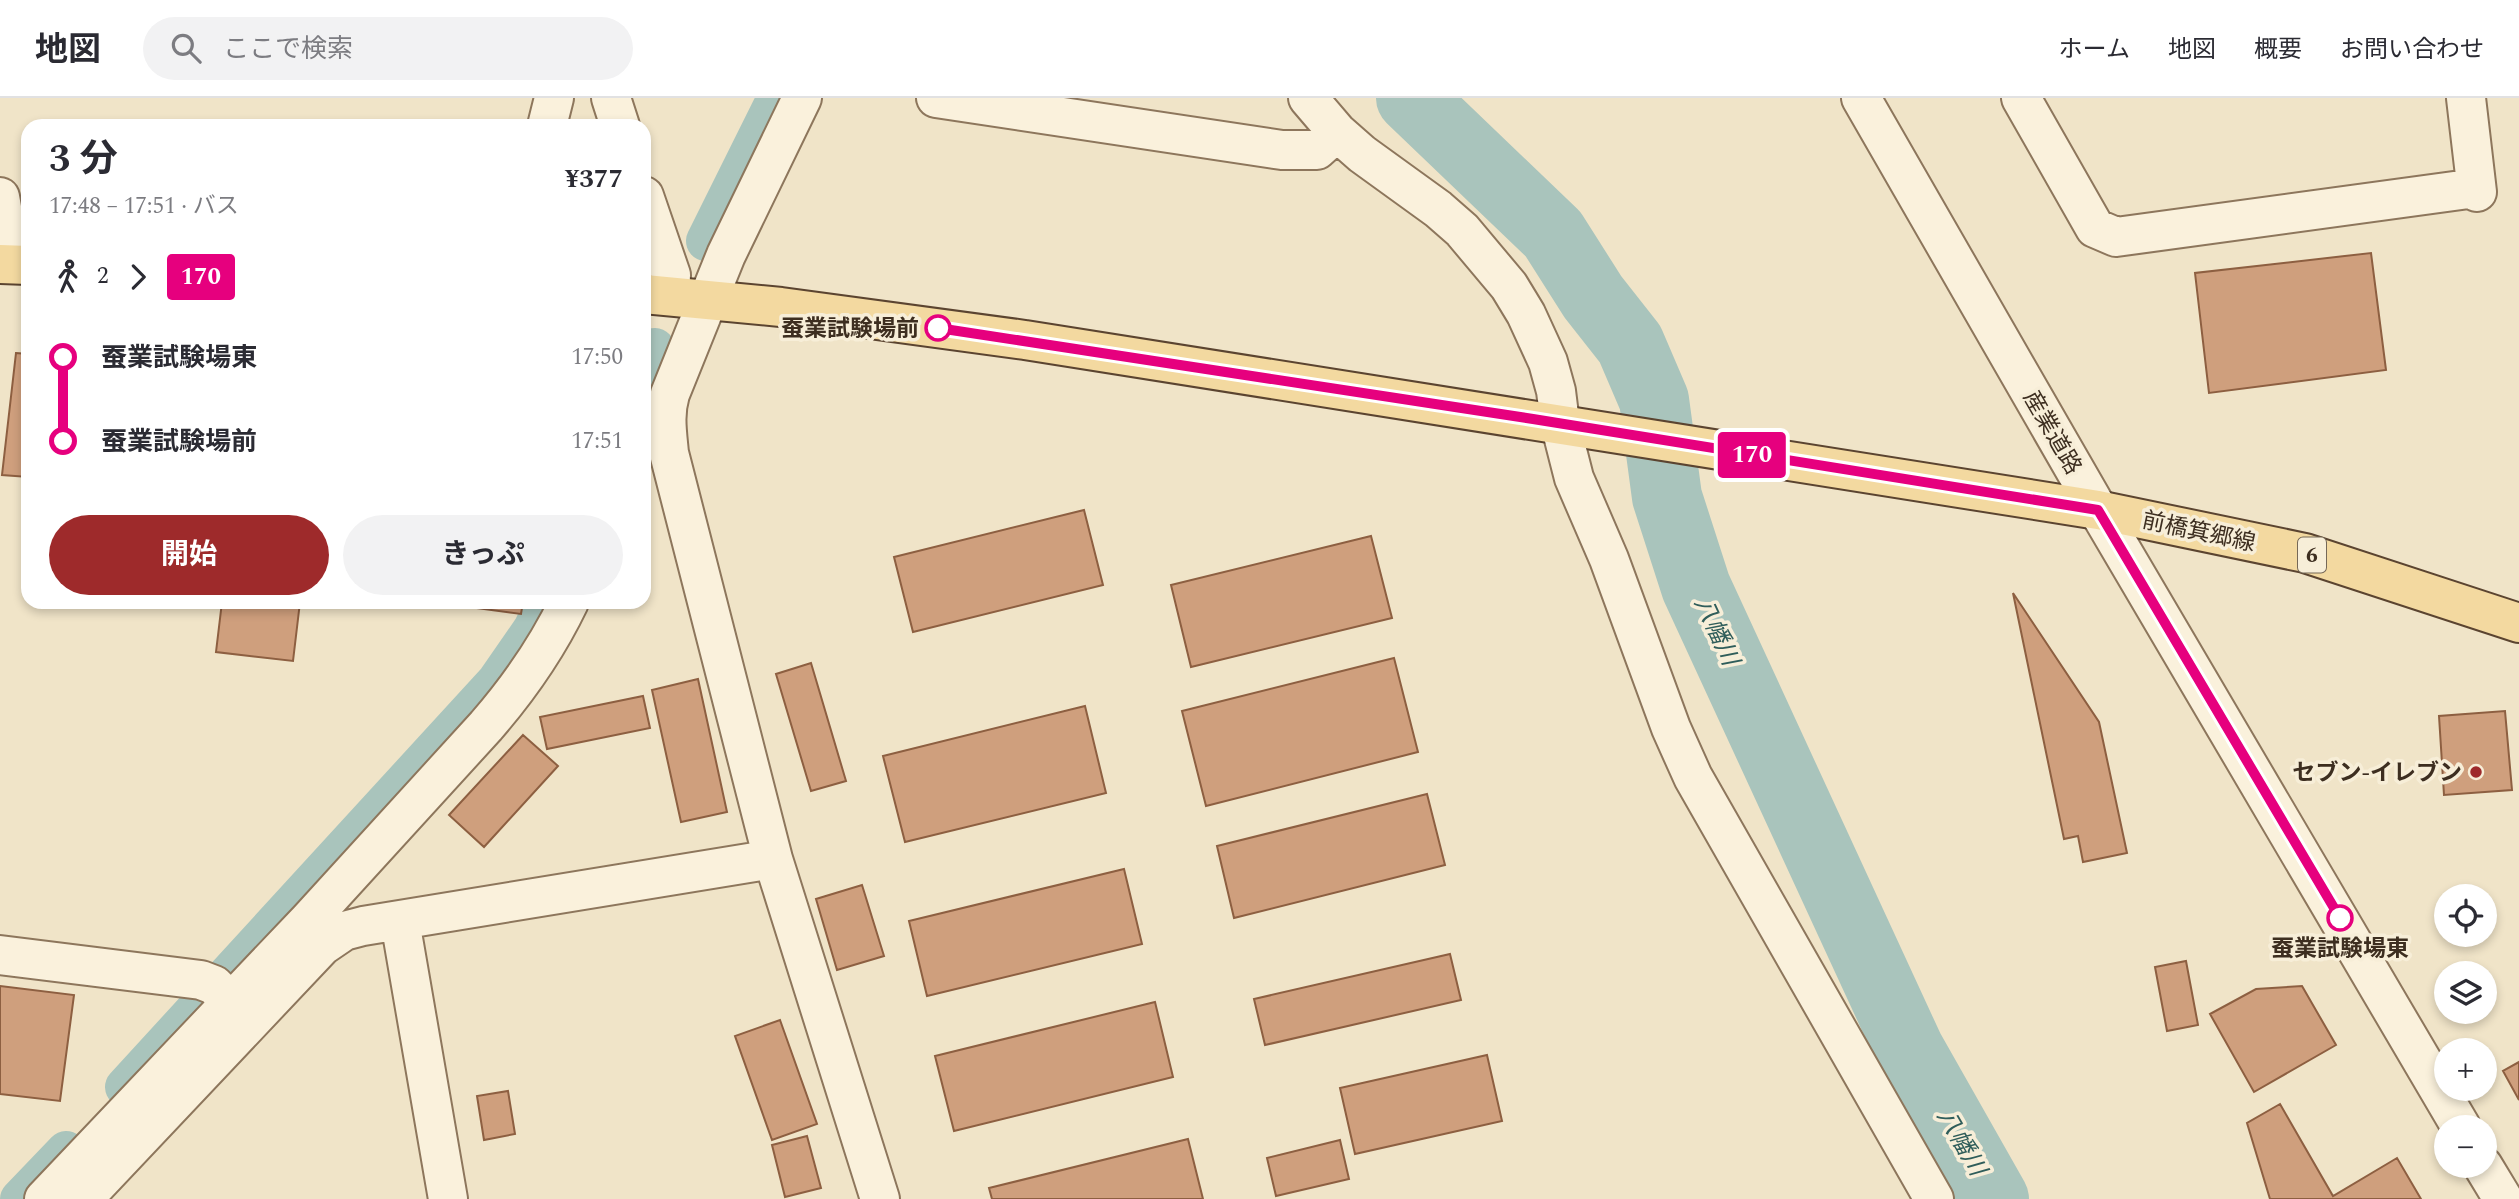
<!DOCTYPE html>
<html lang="ja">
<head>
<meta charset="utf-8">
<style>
  :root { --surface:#fff; --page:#f2f2f3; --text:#2b2b33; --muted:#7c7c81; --line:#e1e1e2; --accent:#9e2a2b }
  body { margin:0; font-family:Spectral,"Noto Sans JP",serif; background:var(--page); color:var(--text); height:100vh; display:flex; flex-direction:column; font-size:26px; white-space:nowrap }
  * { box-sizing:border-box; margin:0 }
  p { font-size:23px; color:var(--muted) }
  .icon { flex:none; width:38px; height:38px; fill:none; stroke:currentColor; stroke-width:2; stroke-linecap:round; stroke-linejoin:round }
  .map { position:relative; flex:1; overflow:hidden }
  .panel { position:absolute; left:21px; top:21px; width:630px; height:490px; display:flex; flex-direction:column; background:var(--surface); border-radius:21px; box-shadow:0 4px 10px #0003 }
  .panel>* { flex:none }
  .badge { padding:0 14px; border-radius:5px; font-size:24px; line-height:46px }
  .tools { position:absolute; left:2434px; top:786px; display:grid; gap:14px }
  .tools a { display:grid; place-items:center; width:63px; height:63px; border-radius:50%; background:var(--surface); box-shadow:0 4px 10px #0003; font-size:35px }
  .map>.badge { position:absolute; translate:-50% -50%; box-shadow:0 0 0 4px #fff }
  .legs { display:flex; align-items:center; gap:10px; height:77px; padding:0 28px; font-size:23px }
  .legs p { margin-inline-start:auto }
  .head { display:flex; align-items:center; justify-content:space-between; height:119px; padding:0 28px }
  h1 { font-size:38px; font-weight:700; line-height:52px }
  .action { display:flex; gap:14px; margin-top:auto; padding:14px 28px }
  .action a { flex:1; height:80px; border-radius:42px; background:var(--accent); color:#fff; font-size:28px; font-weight:700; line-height:80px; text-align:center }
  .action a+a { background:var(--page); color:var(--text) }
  ul { padding:0 28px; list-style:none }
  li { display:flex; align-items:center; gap:24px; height:84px; font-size:26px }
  li i { display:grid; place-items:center; width:10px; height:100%; margin:0 9px; background:currentColor }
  li i::after { content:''; width:18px; height:18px; margin:-9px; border:5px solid; border-radius:50%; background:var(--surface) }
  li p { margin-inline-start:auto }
  li:first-child i { background:linear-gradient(#0000 50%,currentColor 0) }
  li:last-child i { background:linear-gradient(currentColor 50%,#0000 0) }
  header { display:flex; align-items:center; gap:42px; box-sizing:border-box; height:98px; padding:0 35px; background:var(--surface); border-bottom:2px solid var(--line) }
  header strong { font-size:33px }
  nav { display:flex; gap:38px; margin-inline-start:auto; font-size:24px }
  .search { width:490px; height:63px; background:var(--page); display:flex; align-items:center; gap:18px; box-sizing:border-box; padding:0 24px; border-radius:38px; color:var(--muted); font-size:26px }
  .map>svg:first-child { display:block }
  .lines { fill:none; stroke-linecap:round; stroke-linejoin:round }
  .canal { stroke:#a9c4bc; stroke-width:40 }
  .river { stroke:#a9c4bc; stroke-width:70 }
  .building { fill:#cf9f7d; stroke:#8d5f41; stroke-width:2 }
  .minor-casing { stroke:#8d765c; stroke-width:42 }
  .major-casing { stroke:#5b4430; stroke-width:42 }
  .minor { stroke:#faf1dc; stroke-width:38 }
  .major { stroke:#f3d9a0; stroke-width:38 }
  .line-1-casing { stroke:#fff; stroke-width:16 }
  .line-1 { stroke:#e6007e; stroke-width:10 }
  .stop-1-dot { fill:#fff; stroke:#e6007e; stroke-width:3.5 }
  .poi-dot { fill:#9e2a2b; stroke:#f7eed8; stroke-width:2.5 }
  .labels { text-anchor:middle; stroke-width:7; stroke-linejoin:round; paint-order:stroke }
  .shield { fill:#f7eed8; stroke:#756857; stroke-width:2 }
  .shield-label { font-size:21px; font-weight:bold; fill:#3d2e20 }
  .stop-label { font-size:23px; font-weight:bold; fill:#3d2e20; stroke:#f7eed8; text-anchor:end }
  .street-label { font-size:23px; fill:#3d2e20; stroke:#f7eed8 }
  .poi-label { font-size:23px; font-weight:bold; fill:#3d2e20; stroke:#f7eed8; text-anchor:end }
  .water-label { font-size:24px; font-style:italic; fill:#2f5d5a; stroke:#f7eed8 }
</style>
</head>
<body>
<header>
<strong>地図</strong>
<div class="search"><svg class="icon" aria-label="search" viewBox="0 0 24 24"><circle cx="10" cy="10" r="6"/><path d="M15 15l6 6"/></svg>ここで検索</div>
<nav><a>ホーム</a><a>地図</a><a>概要</a><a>お問い合わせ</a></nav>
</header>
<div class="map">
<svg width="2519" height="1101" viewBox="0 0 2519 1101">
  <rect width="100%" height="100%" fill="#f0e4c8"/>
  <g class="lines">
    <path class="canal" d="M706 143 777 0
      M644 275 655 250
      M125 989 497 583 533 531 546 504
      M20 1101 66 1053"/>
    <path class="river" d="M1411 0 1553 136 1593 199 1630 246 1654 302 1667 399 1696 489 1909 951 1994 1101"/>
  </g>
  <path class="building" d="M2371 155 2386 272 2209 295 2195 175Z
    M16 255 28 256V379L2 377Z
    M1084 412 1103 487 913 534 894 459Z
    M1371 438 1392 520 1191 569 1171 487Z
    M2013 495 2099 624 2127 755 2083 764 2078 738 2064 741Z
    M222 504H300L293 563 216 554Z
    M432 504H523L521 516Z
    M1394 560 1418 654 1206 708 1182 613Z
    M811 565 846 683 811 693 776 576Z
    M698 581 727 714 681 724 652 592Z
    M643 598 650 630 547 651 540 619Z
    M1085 608 1106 695 905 744 883 658Z
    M2505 613 2512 692 2444 697 2439 618Z
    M523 637 558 668 484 749 449 717Z
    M1427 696 1445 767 1234 820 1217 748Z
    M1124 771 1142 846 927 898 909 823Z
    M862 787 884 858 837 872 816 801Z
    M1450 856 1461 902 1265 947 1254 901Z
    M2186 863 2198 927 2167 933 2155 869Z
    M0 888 74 897 60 1003 0 996Z
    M2302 888 2336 947 2254 994 2210 916 2256 891Z
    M1155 904 1173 979 954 1033 935 958Z
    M780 922 817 1026 772 1042 735 938Z
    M1487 957 1502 1023 1355 1056 1340 990Z
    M2519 964V1002L2503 973Z
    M508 993 515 1036 484 1042 477 998Z
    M2280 1006 2333 1098 2397 1060 2421 1101H2270L2247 1025Z
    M807 1038 821 1090 785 1099 772 1047Z
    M1188 1041 1203 1101H992L989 1090Z
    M1340 1042 1349 1081 1276 1098 1267 1060Z"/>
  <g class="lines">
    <defs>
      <path id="minor" d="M611 0 620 28
        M802 0 726 157 670 296C664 316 667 334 669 355L773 761 880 1101
        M936 0 1282 52H1317L1337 34
        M1308 0 1337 34 1362 56 1438 111 1462 132 1509 188 1526 216 1548 264 1556 293 1560 325 1574 380 1609 461 1671 630 1693 679 1934 1101
        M1861 0 2098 412 2461 1029
        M2021 0 2095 130 2116 139 2476 90
        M2466 0 2477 94
        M547 28 554 0
        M644 98 671 177 670 197
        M0 99 7 137 6 166
        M400 823 448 1101
        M0 857 201 882 214 887 231 904
        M2483 1068 2503 1101
        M44 1101 309 822 486 628C519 590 547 550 569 504
        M83 1101 322 848 344 833 363 828 773 761"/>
      <path id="major" d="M0 166 28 167
        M644 196 781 209 1025 242 2098 412 2305 455 2519 525"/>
    </defs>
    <use href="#minor" class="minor-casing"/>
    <use href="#major" class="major-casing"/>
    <use href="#minor" class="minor"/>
    <use href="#major" class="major"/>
  </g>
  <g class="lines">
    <defs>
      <path id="line-1" d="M938 230 1533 321 2098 412 2340 820"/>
    </defs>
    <use href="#line-1" class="line-1-casing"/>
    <use href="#line-1" class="line-1"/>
  </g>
  <g class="stop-1-dot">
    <circle cx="938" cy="230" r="12"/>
    <circle cx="2340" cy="820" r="12"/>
  </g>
  <circle class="poi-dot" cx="2476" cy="674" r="7"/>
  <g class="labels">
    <rect class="shield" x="2298" y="439.5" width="28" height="35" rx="5"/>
    <g class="shield-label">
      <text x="2312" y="464">6</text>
    </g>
    <g class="stop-label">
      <text x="919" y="238">蚕業試験場前</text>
      <text x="2340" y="858" text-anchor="middle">蚕業試験場東</text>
    </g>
    <g class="street-label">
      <text transform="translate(2053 334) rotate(60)" y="8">産業道路</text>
      <text transform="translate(2199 433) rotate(12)" y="8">前橋箕郷線</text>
    </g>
    <g class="poi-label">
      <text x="2462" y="682">セブン-イレブン</text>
    </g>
    <g class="water-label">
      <text transform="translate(1717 533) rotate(65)" y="8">八幡川</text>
      <text transform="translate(1962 1044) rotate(60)" y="8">八幡川</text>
    </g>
  </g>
</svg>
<div class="tools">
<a><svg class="icon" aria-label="locate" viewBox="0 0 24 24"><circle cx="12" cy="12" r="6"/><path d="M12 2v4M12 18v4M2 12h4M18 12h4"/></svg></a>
<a><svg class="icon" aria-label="layers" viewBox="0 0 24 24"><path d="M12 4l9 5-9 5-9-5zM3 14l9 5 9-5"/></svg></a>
<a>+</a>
<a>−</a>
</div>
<b class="badge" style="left:1752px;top:357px;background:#e6007e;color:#fff">170</b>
<section class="panel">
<div class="head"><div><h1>3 分</h1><p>17:48 – 17:51 · バス</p></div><b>¥377</b></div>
<div class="legs"><svg class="icon" aria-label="walk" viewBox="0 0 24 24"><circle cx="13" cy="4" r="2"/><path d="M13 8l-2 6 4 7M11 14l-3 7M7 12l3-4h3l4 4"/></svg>2<svg class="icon" aria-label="forward" viewBox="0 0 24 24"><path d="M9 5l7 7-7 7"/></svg><b class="badge" style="background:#e6007e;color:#fff">170</b></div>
<ul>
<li><i style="color:#e6007e"></i><b>蚕業試験場東</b><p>17:50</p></li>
<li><i style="color:#e6007e"></i><b>蚕業試験場前</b><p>17:51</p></li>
</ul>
<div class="action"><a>開始</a><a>きっぷ</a></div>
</section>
</div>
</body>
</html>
